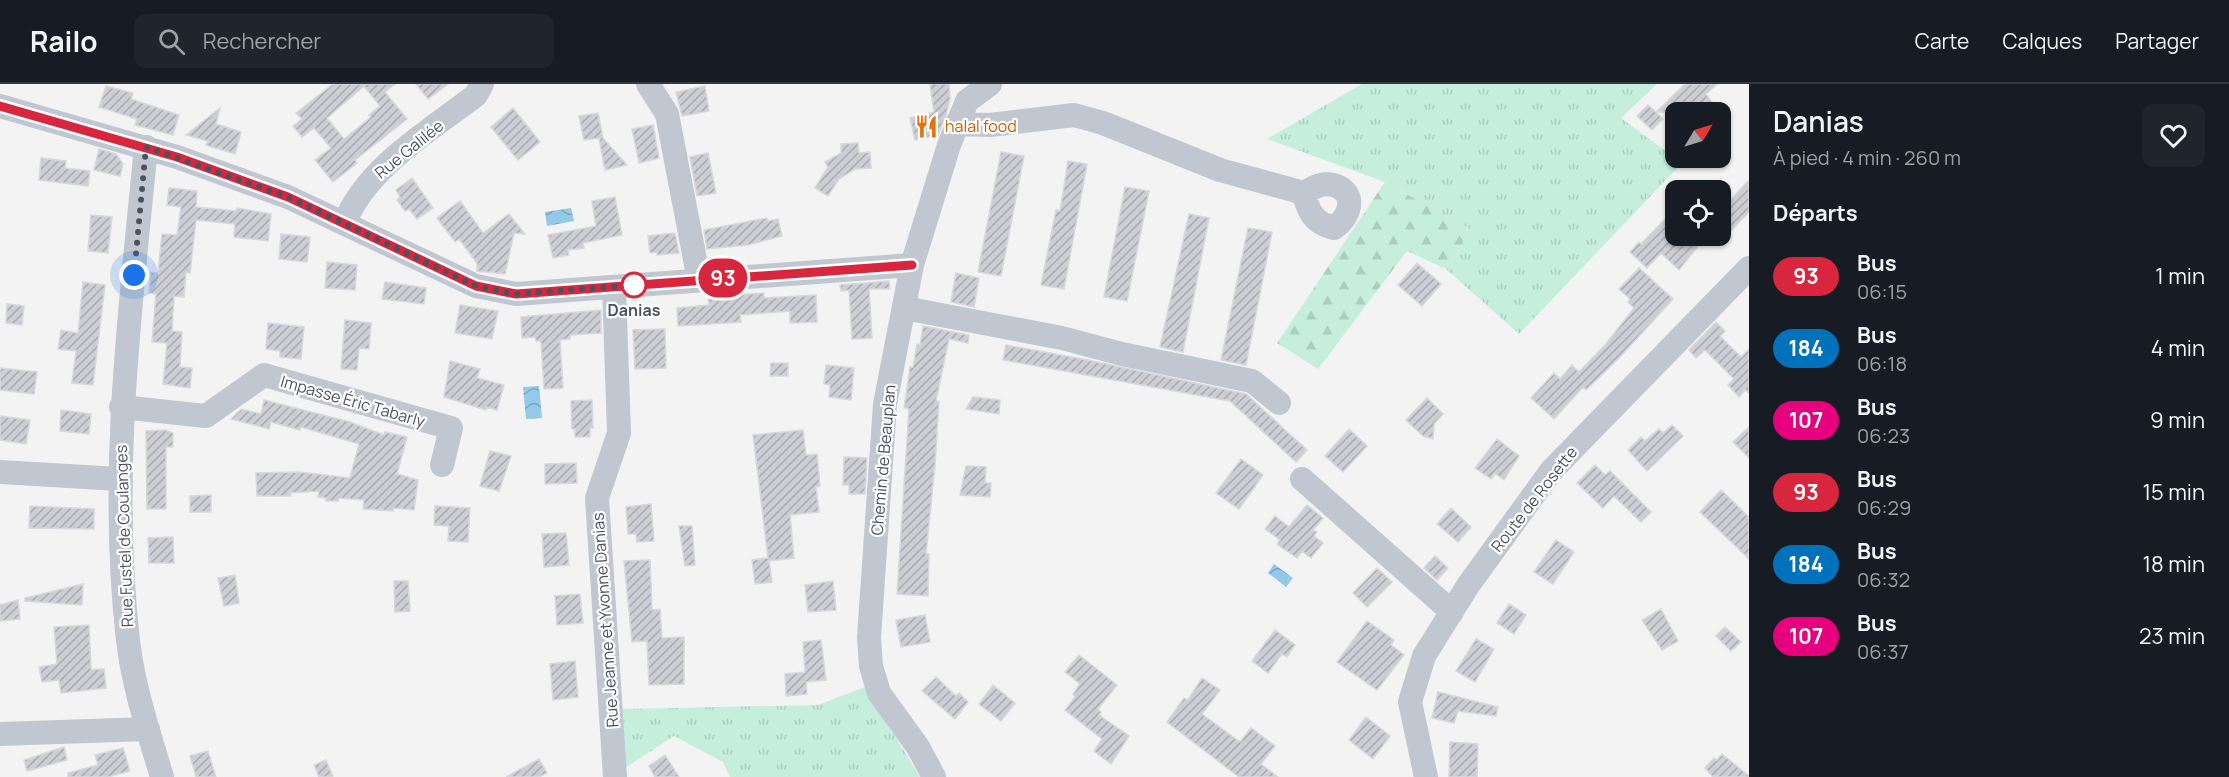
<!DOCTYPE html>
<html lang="fr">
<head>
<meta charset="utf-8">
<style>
  :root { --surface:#171b24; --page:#20242c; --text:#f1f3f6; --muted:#9ea1a6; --line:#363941 }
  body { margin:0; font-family:Manrope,sans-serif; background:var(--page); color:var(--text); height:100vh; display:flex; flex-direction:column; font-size:22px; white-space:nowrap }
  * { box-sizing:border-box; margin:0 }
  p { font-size:20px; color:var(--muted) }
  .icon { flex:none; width:33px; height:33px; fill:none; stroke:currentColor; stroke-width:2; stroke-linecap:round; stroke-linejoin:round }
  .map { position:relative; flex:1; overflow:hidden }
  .side { display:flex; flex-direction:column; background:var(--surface); width:480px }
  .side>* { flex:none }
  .badge { padding:0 12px; border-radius:20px; font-size:21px; line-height:39px }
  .needle { width:39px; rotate:52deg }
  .tools { position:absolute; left:1665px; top:18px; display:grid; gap:12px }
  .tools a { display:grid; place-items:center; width:66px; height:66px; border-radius:12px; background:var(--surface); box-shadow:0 2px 4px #0004; font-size:30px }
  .you { position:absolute; width:30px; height:30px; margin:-15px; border:4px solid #fff; border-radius:50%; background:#1a73e8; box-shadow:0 0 0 9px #1a73e833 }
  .map>.badge { position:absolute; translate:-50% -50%; box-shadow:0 0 0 3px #fff }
  h2 { padding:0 24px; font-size:22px; line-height:54px }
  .round { display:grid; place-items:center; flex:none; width:63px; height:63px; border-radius:12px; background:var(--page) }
  .summary { display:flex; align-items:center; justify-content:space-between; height:102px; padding:0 24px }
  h1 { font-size:28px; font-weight:600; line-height:45px }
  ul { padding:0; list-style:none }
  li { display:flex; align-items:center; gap:18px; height:72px; padding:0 24px }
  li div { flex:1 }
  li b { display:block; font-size:22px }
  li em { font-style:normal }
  li .badge { min-width:66px; font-weight:700; text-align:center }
  header { display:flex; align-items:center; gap:36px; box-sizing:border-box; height:84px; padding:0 30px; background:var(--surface); border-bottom:2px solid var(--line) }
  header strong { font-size:28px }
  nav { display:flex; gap:33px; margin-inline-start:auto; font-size:21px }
  .search { width:420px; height:54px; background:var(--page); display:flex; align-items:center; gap:15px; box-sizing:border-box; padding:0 21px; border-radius:12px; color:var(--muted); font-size:22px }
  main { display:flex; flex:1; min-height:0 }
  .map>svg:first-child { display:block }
  .grass { fill:url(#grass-tufts) }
  .forest { fill:url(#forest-firs) }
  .water { fill:url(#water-waves) }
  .building { fill:url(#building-hatch); stroke:#d7d8dd; stroke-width:1.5; fill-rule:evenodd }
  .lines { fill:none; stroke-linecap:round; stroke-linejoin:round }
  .minor { stroke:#c1c7d0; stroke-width:24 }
  .line-casing { stroke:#fff; stroke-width:14 }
  .line { stroke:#d7263d; stroke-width:9 }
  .walk { stroke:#4b525f; stroke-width:6; stroke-dasharray:0 10.8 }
  .stop-dot { fill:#fff; stroke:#d7263d; stroke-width:3 }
  .labels { text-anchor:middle; stroke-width:4.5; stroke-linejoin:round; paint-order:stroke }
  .food-label { font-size:16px; fill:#c56008; stroke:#fff; text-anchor:start }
  .street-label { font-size:16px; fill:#4b525f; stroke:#fff }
  .stop-label { font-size:16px; font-weight:bold; fill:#4b525f; stroke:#fff }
</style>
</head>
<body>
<header>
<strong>Railo</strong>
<div class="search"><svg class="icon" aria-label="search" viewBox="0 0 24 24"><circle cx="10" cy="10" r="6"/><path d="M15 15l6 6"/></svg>Rechercher</div>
<nav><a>Carte</a><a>Calques</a><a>Partager</a></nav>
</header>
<main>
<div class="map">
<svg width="1749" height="693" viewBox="0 0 1749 693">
  <defs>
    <pattern id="grass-tufts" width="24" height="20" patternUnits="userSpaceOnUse" patternTransform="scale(1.5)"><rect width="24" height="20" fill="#c5eedc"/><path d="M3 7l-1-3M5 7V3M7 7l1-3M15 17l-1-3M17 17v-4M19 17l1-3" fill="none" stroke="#abcebf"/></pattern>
    <pattern id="forest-firs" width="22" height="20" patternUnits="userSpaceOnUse" patternTransform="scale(1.5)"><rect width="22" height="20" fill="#c5eedc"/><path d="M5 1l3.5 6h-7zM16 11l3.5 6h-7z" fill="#abcebf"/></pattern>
    <pattern id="water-waves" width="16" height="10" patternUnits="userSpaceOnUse" patternTransform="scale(1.5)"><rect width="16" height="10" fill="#94c9e9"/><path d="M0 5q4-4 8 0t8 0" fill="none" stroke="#7ba6c0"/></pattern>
    <pattern id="building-hatch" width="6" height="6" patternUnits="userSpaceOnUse" patternTransform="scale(1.5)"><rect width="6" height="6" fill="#cdced4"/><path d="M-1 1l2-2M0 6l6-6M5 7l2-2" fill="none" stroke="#a8aaaf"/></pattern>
  </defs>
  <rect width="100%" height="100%" fill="#f4f3f3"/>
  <path class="grass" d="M1362 0H1657L1621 34 1682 79 1519 250 1446 185 1471 146 1385 98 1267 55Z
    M865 603 920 693H730L723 678 674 652 625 684 623 625 818 621Z"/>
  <path class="forest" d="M1385 98 1471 146 1446 185 1407 167 1318 285 1277 259Z"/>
  <path class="water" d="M571 124 574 137 547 142 545 128Z
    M539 302 542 334 526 335 523 303Z
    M1274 480 1293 494 1286 503 1268 489Z"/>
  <path class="building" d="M333 0H395L385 8 407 35 355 76 357 79 333 98 315 76 331 64 314 44 302 53 293 42 302 35 296 29ZM364 2 380 22 369 31 371 33 344 55 327 34Z
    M416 0H448L428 15Z
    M930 0H949L950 15 946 31 938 51 915 56 910 34 934 28Z
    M1685 0H1717L1706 10 1719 28H1656L1663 35 1652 46 1637 32 1648 21 1656 28Z
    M106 2 133 9 131 15 179 31 173 51 135 41 137 35 99 23Z
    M705 2 709 27 682 32 676 8Z
    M220 24 216 40 241 48 235 70 206 61 208 57 186 51Z
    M513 24 540 58 518 76 491 43Z
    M598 29 603 54 627 81 605 86 599 54 584 56 579 32Z
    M653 41 659 74 639 79 632 45Z
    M858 59 859 69 870 68 871 84 855 85 839 95 828 112 815 104 828 83 825 78 841 69V60Z
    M99 65 116 70 123 80 120 92 94 86Z
    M1001 68 1024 72 1001 192 978 188Z
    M708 69 716 109 697 112 690 73Z
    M41 74 66 77 65 84 90 87 88 102 39 96Z
    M1068 77 1087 80 1064 205 1041 201 1056 126 1060 127Z
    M412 94 433 124 417 135 409 125 405 127 397 116 400 113 396 106Z
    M1749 96V128L1729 149 1720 142V127Z
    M1125 103 1149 107 1127 217 1104 213Z
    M169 104 197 107 196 123 236 127 237 124 271 130 268 157 234 153 235 140 196 136 190 189 186 188 184 213 174 212 172 247 182 248 180 283 192 284 190 304 163 300 167 259 152 258 156 210 149 209 151 188 158 189 162 150 177 151 181 123 167 121Z
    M615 113 622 151 583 159 584 164 568 166 569 171 553 174 548 151 596 142 592 117Z
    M460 117 483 149 509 130 525 150 514 149 505 190 477 187V179L459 155 455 158 437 134Z
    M1189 130 1209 134 1183 268 1160 263Z
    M91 131 112 133 108 169 88 167Z
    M1669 131 1676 138V152H1706L1679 186 1661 169 1647 184 1630 168 1639 158 1641 160Z
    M767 134 768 137 778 135 782 152 748 161 707 165 704 146Z
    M1248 144 1272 148 1246 281 1221 276Z
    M675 149 679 169 657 171V168L650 169 648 152Z
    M281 150 310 153 307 178 279 175Z
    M327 178 357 181 355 206 325 204Z
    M1417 179 1441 200 1422 222 1398 201Z
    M1639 184 1673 215 1619 274 1586 306 1583 303 1554 335 1531 314 1554 289 1560 295 1572 281 1579 288 1605 261 1634 224 1628 218 1630 215 1619 205Z
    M956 189 979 194 974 223 951 218Z
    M889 197 890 205H869L872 254 852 255 849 206 841 207 840 201Z
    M83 198 105 201 93 301 72 299 76 267 58 265 61 246 78 249Z
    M385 198 426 204 424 220 382 215Z
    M764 209V214L816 211 817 238 790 239V227L740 231 741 238 678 242 677 224 709 221 708 213Z
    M7 220 24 222 22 241 6 239Z
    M460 221 498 227 492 255 455 249Z
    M601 226V249L570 251V255L560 256 563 304 544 305 541 257H536L535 253 522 254 521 233Z
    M345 236 371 239 369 265 359 264 357 286 341 285Z
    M1716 238 1725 247 1720 252 1741 273 1749 265V309L1745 306 1739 313 1728 301 1734 295 1705 266 1696 274 1689 266Z
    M268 239 304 243 301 275 280 273V267L266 265Z
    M923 242 969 251 968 259 949 255 936 317H939L935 381 926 470H929L928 512 897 510 909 325 904 324 910 283H913L917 260 920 261Z
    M665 245 666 284 635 285 633 246Z
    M1006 261 1088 276 1246 310 1307 366 1296 378 1230 317 1003 276Z
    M450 277 480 285 477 294 504 301 497 326 486 323V326L444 313Z
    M771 279H788V292H770Z
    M826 281 854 284 851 316 829 313 830 301 824 300Z
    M0 284 37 288 34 310 0 306Z
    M973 313 1000 316 999 330 966 325Z
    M1427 314 1443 330 1434 340 1433 355 1423 352 1406 336Z
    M264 316 350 338 384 351 385 348 407 353 397 390 418 396 414 426 393 424V427L363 425 364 416 339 414 338 417H326V414L318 413 319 407 290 409 291 412H257L256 389 299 388 350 394 359 360 301 343 300 346 271 338 269 345 231 335 241 325 261 330Z
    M592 316 593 344H590V353H575V345H572L571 317Z
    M61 326 91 330 89 350 60 347Z
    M0 332 30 336 26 360 0 356Z
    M1672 341 1683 352 1647 387 1628 366 1641 353 1645 357 1659 345 1663 349Z
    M1749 343V374L1733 358Z
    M1349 345 1367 362 1343 388 1325 372Z
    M165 346 173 349V363H166V425H147L146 347Z
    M803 346 806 371 817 370 820 402 816 403 819 428 790 431 794 474 769 477 772 498 755 500 752 476 768 474 753 351Z
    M1497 355 1519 372 1504 396 1495 389 1491 395 1475 384Z
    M490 367 511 372 499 407 480 402Z
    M844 373 867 374 865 410H849V401H843Z
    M1241 375 1263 391 1239 425 1216 409Z
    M576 379 577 399 545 400V380Z
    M1595 381 1605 391 1610 387 1651 428 1641 438 1614 412 1603 424 1577 399Z
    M966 382 986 383 985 399H991L990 413 960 411Z
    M1721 406 1749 433V475L1700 428Z
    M211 411V428H190V412Z
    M651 420 654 457 637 458 636 450H628L626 423Z
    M1307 421 1323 434 1313 446 1317 448 1314 452 1323 459 1311 474 1302 467 1297 474 1277 460 1280 456 1265 445 1275 432 1289 443Z
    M30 422 94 425V445L29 444Z
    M435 422 470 424 468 458 448 457 449 442 434 441Z
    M1451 424 1471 443 1458 458 1437 440Z
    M679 442H692L695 481 685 482Z
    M566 449 569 481 544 483 542 450Z
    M173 453 174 479H149L148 454Z
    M1556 456 1574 468 1553 500 1534 488Z
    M1435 472 1448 484 1437 496 1424 484Z
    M650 476 652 526 660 525 662 554 684 553V600L649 601 647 557 632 558 624 477Z
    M1377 484 1392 498 1367 523 1353 509Z
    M235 491 239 519 224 522 218 494Z
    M394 497H408L410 527 395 528Z
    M833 497 836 526 808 528 805 501Z
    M83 500 82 521 25 517V514Z
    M580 510 583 539 557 541 555 512Z
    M18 516 20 535 0 537V521Z
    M1509 520 1526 531 1514 550 1497 539Z
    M1661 525 1678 557 1662 566 1642 536Z
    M925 531 930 558 901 563 896 536Z
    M1367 537 1394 556 1391 561 1404 571 1377 606 1337 578Z
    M89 541 91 586 104 585 106 604 61 609 59 596 42 598 39 583 57 580 54 543Z
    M1725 543 1741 558 1731 567 1716 552Z
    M1275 546 1295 561 1287 573 1282 570 1268 589 1252 577Z
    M1476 555 1494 565 1475 598 1456 587Z
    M821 556 826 596 806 598 807 610 786 612 785 590 805 588 803 558Z
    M1079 571 1117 601 1098 625 1101 628 1099 631 1129 652 1111 680 1094 667 1102 655 1065 626 1075 613 1073 610 1080 600 1065 588Z
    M575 577 578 613 553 616 550 580Z
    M936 593 956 612 959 609 968 618 955 635 922 607Z
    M1202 594 1220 606 1202 630 1240 658 1251 644 1275 662 1261 680 1278 693H1239L1167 638 1184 614 1188 616Z
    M993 601 1015 619 1001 637 979 620Z
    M1438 608 1498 623 1496 632 1458 627 1454 639 1432 634Z
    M1366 633 1390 652 1373 675 1349 656Z
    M1450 658 1478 660 1477 693H1449Z
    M64 663 67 676 27 687 24 676Z
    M123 664 130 687 108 693H68V689L98 681 95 671Z
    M208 667 216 693H196L190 672Z
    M1722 670 1749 692V693H1713L1705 684 1714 674 1717 676Z
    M665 671 679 693H655L649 682Z
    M539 675 547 689 539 693H506Z
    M326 676 333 693H319L314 681Z"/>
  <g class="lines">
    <path class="minor" d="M648 0 667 30 699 196
      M967 17 990 0
      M0 22 177 73 288 113 476 202 516 210 912 181
      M956 40 990 41 1074 31 1103 39 1220 86 1304 109C1308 128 1314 139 1334 144 1354 130 1357 103 1327 100 1319 100 1311 105 1304 109
      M146 63C130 227 109 391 128 556 133 602 149 649 162 693
      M345 138C367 83 431 46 476 11L482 0
      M614 203 619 349 597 414 615 693
      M904 224 1062 254 1122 270 1252 297 1279 319
      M121 323 206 332 264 291 451 344 442 381
      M0 388 119 395
      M1302 395 1452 528
      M0 650 148 645
      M934 693 918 663 879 609 871 582 869 553 885 320 912 181 949 61 967 17
      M1426 693 1410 618 1424 572 1469 500 1551 387 1749 184"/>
  </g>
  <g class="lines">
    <defs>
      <path id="line" d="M0 22 177 73 288 113 476 202 516 210 912 181"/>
    </defs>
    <use href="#line" class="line-casing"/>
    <use href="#line" class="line"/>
    <path class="walk" d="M134 191 146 63 288 113 476 202 516 210 634 201"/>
  </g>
  <defs>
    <symbol id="restaurant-bare" viewBox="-9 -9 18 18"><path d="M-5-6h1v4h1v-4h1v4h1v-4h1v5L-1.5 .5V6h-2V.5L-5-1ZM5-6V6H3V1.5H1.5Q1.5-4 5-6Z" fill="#e8710a" stroke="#fff" stroke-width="2.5" paint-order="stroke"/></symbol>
  </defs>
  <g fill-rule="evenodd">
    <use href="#restaurant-bare" x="910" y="26" width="33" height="33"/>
  </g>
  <circle class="stop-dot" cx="634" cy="201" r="12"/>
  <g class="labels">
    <g class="food-label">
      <text x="945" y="48">halal food</text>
    </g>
    <g class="street-label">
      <text transform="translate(409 65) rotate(-39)" y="6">Rue Galilée</text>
      <text transform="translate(353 317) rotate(16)" y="6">Impasse Éric Tabarly</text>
      <text transform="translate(883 376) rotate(-85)" y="6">Chemin de Beauplan</text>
      <text transform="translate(1534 415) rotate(-52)" y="6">Route de Rosette</text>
      <text transform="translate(124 452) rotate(-92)" y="6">Rue Fustel de Coulanges</text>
      <text transform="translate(605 536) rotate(-94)" y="6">Rue Jeanne et Yvonne Danias</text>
    </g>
    <g class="stop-label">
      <text x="634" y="232">Danias</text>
    </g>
  </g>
</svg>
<div class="tools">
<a><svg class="needle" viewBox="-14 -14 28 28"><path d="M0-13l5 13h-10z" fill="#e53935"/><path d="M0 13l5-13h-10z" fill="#9ea1a6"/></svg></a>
<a><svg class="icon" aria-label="locate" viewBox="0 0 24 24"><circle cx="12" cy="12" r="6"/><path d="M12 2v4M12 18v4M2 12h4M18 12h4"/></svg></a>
</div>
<div class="you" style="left:134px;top:191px"></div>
<b class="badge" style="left:723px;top:194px;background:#d7263d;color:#fff">93</b>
</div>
<section class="side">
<div class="summary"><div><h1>Danias</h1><p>À pied · 4 min · 260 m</p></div><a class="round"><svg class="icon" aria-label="heart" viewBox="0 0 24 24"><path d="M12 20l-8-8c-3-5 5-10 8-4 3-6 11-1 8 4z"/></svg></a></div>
<h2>Départs</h2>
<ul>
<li><span class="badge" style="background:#d7263d;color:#fff">93</span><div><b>Bus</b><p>06:15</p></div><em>1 min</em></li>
<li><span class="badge" style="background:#0072bc;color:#fff">184</span><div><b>Bus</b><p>06:18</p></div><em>4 min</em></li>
<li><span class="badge" style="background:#e6007e;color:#fff">107</span><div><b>Bus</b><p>06:23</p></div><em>9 min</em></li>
<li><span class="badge" style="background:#d7263d;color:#fff">93</span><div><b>Bus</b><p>06:29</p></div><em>15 min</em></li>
<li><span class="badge" style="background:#0072bc;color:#fff">184</span><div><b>Bus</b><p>06:32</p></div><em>18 min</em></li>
<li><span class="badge" style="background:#e6007e;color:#fff">107</span><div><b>Bus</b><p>06:37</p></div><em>23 min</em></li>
</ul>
</section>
</main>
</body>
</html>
